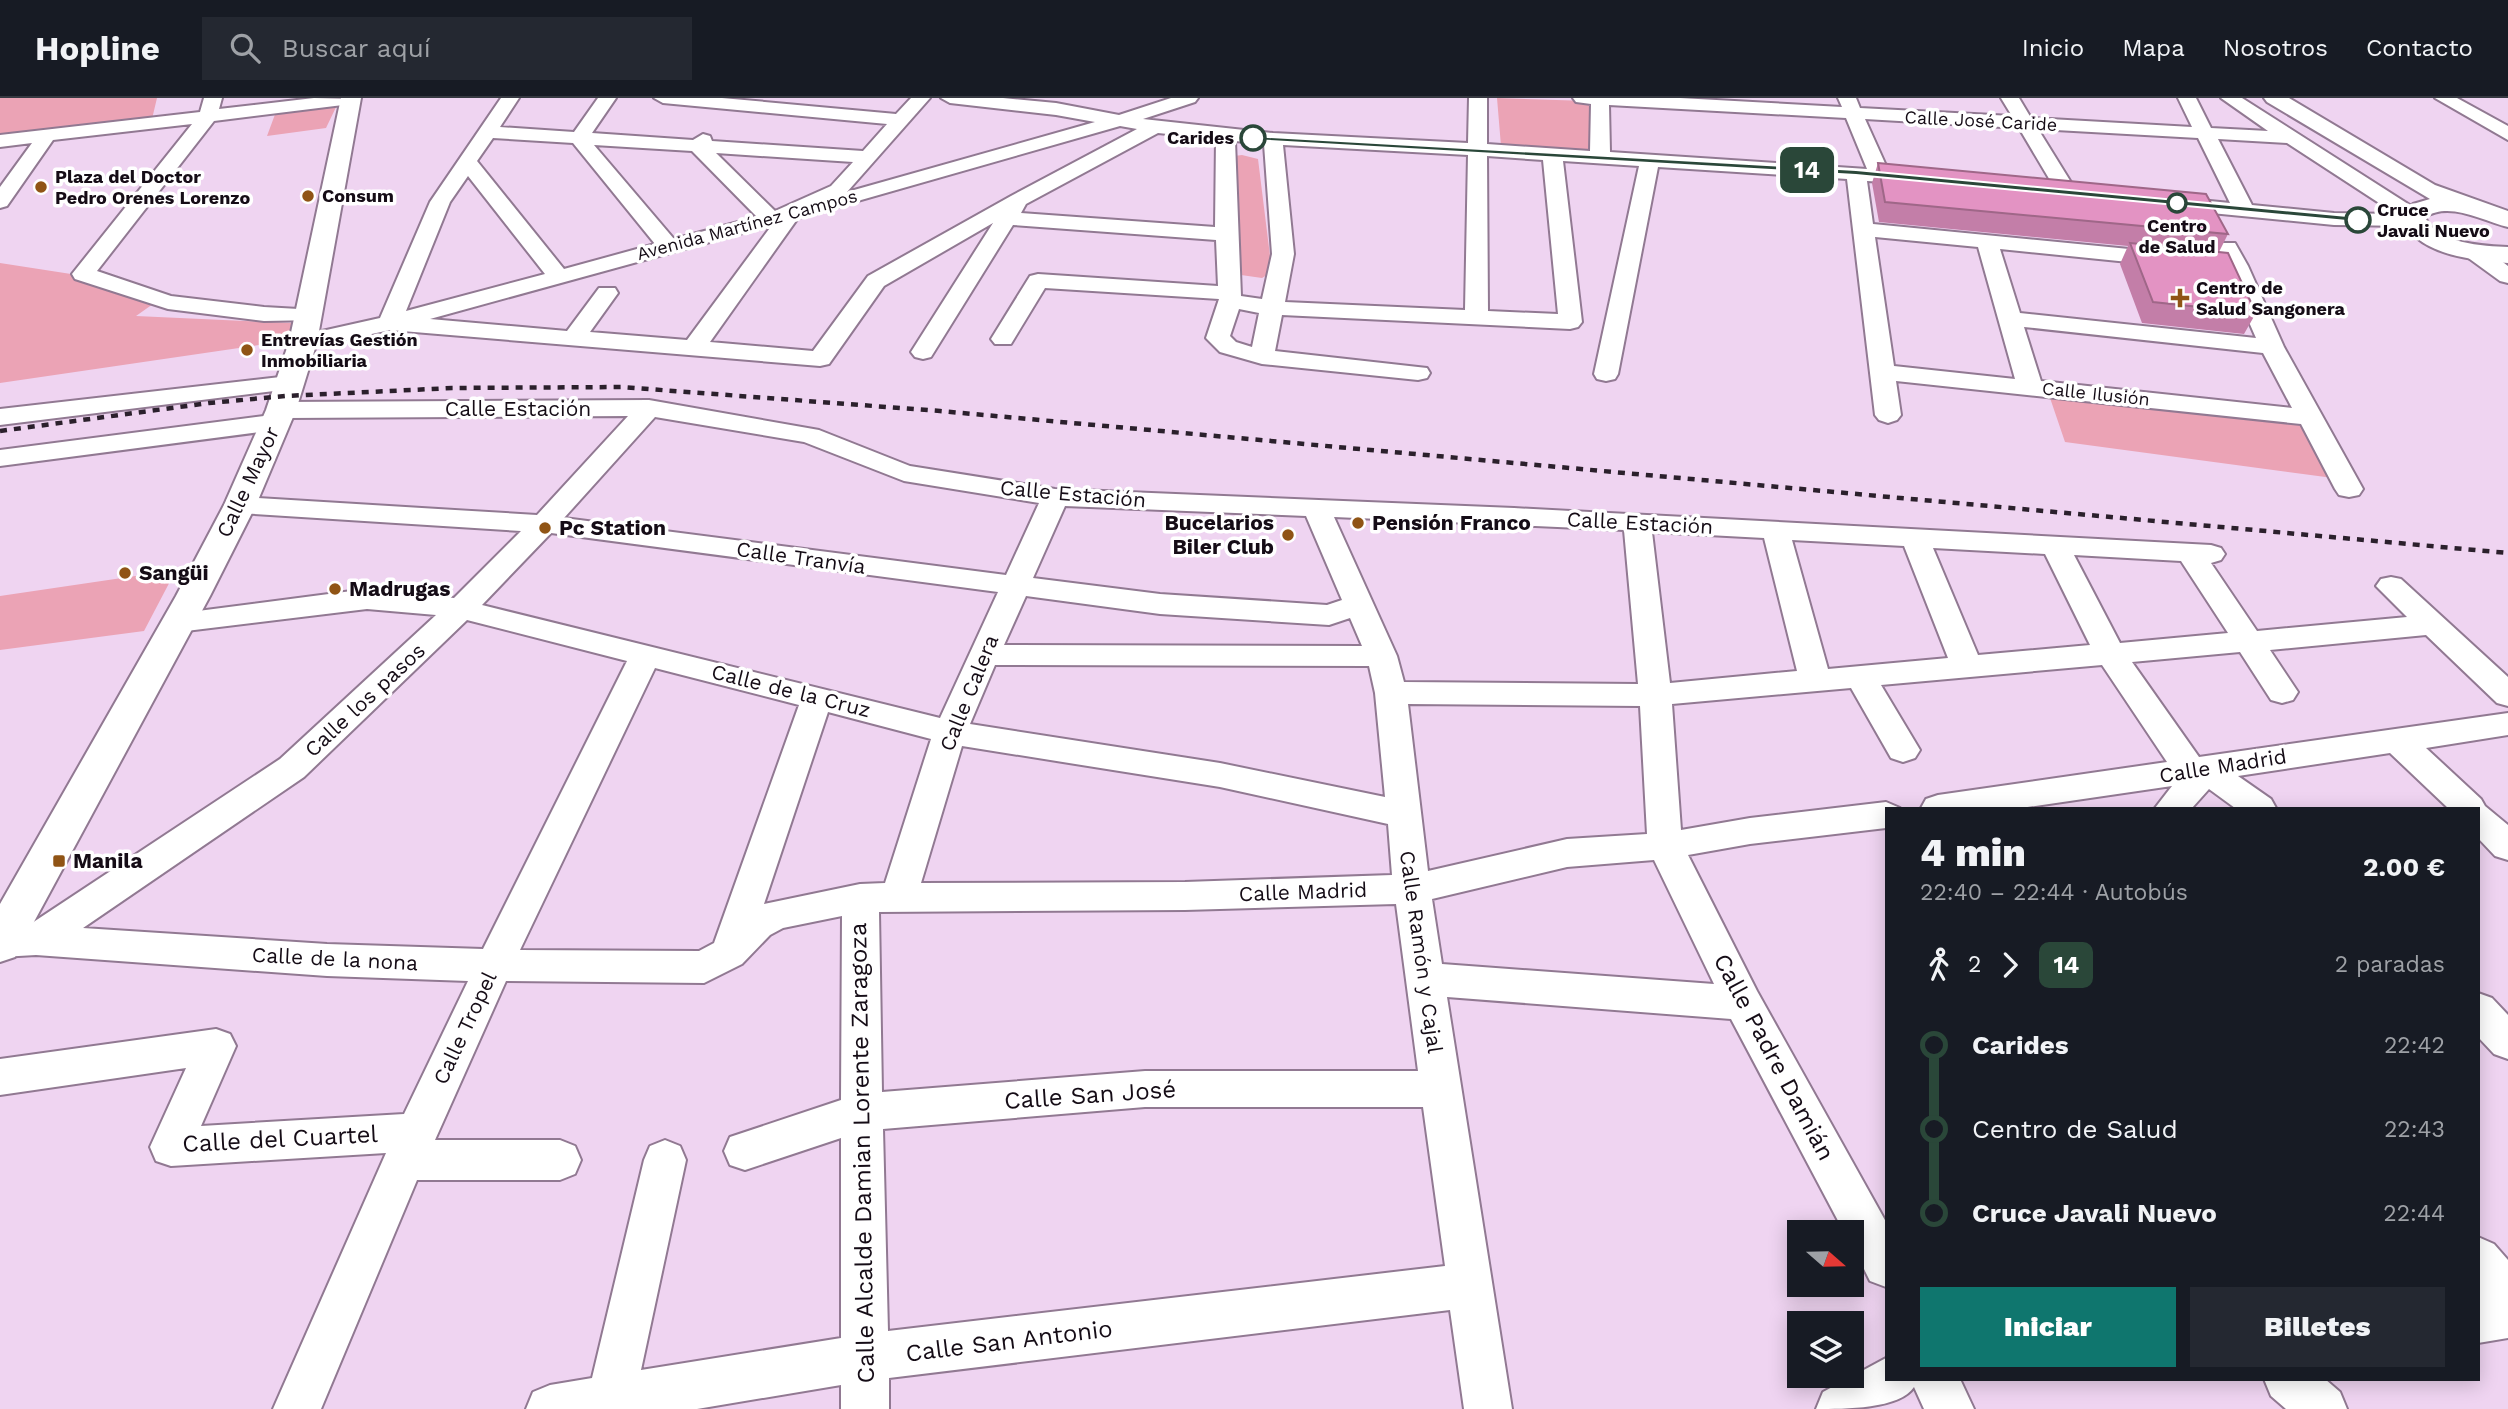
<!DOCTYPE html>
<html lang="es">
<head>
<meta charset="utf-8">
<style>
  :root { --surface:#171b24; --page:#242831; --text:#f1f3f6; --muted:#9ea1a6; --line:#363941; --accent:#0f766e }
  body { margin:0; font-family:"Work Sans",sans-serif; background:var(--page); color:var(--text); height:100vh; display:flex; flex-direction:column; font-size:26px; white-space:nowrap }
  * { box-sizing:border-box; margin:0 }
  p { font-size:23px; color:var(--muted) }
  .icon { flex:none; width:38px; height:38px; fill:none; stroke:currentColor; stroke-width:2; stroke-linecap:round; stroke-linejoin:round }
  .map { position:relative; flex:1; overflow:hidden }
  .sheet { position:absolute; left:1885px; top:709px; width:595px; height:574px; display:flex; flex-direction:column; background:var(--surface); border-radius:0px; box-shadow:0 4px 18px #0003 }
  .sheet>* { flex:none }
  .badge { padding:0 14px; border-radius:10px; font-size:24px; line-height:46px }
  .needle { width:46px; rotate:110deg }
  .fabs { position:absolute; left:1787px; top:1122px; display:grid; gap:14px }
  .fabs a { display:grid; place-items:center; width:77px; height:77px; border-radius:0px; background:var(--surface); box-shadow:0 4px 18px #0003; font-size:35px }
  .map>.badge { position:absolute; translate:-50% -50%; box-shadow:0 0 0 4px #fff }
  .legs { display:flex; align-items:center; gap:10px; height:77px; padding:0 35px; font-size:23px }
  .legs p { margin-inline-start:auto }
  .overview { display:flex; align-items:center; justify-content:space-between; height:119px; padding:0 35px }
  h1 { font-size:38px; font-weight:800; line-height:52px }
  .cta { display:flex; gap:14px; margin-top:auto; padding:14px 35px }
  .cta a { flex:1; height:80px; border-radius:0px; background:var(--accent); color:#fff; font-size:28px; font-weight:800; line-height:80px; text-align:center }
  .cta a+a { background:var(--page); color:var(--text) }
  ul { padding:0 35px; list-style:none }
  li { display:flex; align-items:center; gap:24px; height:84px; font-size:26px }
  li i { display:grid; place-items:center; width:10px; height:100%; margin:0 9px; background:currentColor }
  li i::after { content:''; width:18px; height:18px; margin:-9px; border:5px solid; border-radius:50%; background:var(--surface) }
  li p { margin-inline-start:auto }
  li:first-child i { background:linear-gradient(#0000 50%,currentColor 0) }
  li:last-child i { background:linear-gradient(currentColor 50%,#0000 0) }
  header { display:flex; align-items:center; gap:42px; box-sizing:border-box; height:98px; padding:0 35px; background:var(--surface); border-bottom:2px solid var(--line) }
  header strong { font-size:33px }
  nav { display:flex; gap:38px; margin-inline-start:auto; font-size:24px }
  .search { width:490px; height:63px; background:var(--page); display:flex; align-items:center; gap:18px; box-sizing:border-box; padding:0 24px; border-radius:0px; color:var(--muted); font-size:26px }
  .map>svg:first-child { display:block }
  .green { fill:#eba3b5 }
  .lines { fill:none; stroke-linecap:round; stroke-linejoin:round }
  .street-casing { stroke:#917992; stroke-width:4 }
  .secondary-casing { stroke:#917992; stroke-width:4 }
  .primary-casing { stroke:#917992; stroke-width:4 }
  .street { fill:#fff; fill-rule:evenodd }
  .secondary { fill:#fff; fill-rule:evenodd }
  .primary { fill:#fff; fill-rule:evenodd }
  .rail { stroke:#2b202c; stroke-width:4.5; stroke-dasharray:7 7; stroke-linecap:butt }
  .wall { fill:#c37ea8 }
  .building { fill:#e393c3; stroke:#9f6788; stroke-width:2 }
  .line-1 { fill:#2a4739; stroke:#fff; stroke-width:2 }
  .stop-1-dot { fill:#fff; stroke:#2a4739; stroke-width:3.5 }
  .poi-dot { fill:#905415; stroke:#fff; stroke-width:2.5 }
  .labels { text-anchor:middle; stroke-width:7; stroke-linejoin:round; paint-order:stroke }
  .far-street-label { font-size:18px; fill:#150c16; stroke:#fff }
  .far-stop-label { font-size:18px; font-weight:bold; fill:#150c16; stroke:#fff; text-anchor:end }
  .far-poi-label { font-size:18px; font-weight:bold; fill:#150c16; stroke:#fff; text-anchor:start }
  .street-label { font-size:21px; fill:#150c16; stroke:#fff }
  .poi-label { font-size:21px; font-weight:bold; fill:#150c16; stroke:#fff; text-anchor:start }
  .near-street-label { font-size:24px; fill:#150c16; stroke:#fff }
</style>
</head>
<body>
<header>
<strong>Hopline</strong>
<div class="search"><svg class="icon" aria-label="search" viewBox="0 0 24 24"><circle cx="10" cy="10" r="6"/><path d="M15 15l6 6"/></svg>Buscar aquí</div>
<nav><a>Inicio</a><a>Mapa</a><a>Nosotros</a><a>Contacto</a></nav>
</header>
<div class="map">
<svg width="2508" height="1311" viewBox="0 0 2508 1311">
  <rect width="100%" height="100%" fill="#efd4f1"/>
  <path class="green" d="M0 0H157L152 21 0 40Z
    M1497 0 1589 3 1594 54 1501 48Z
    M339 3 326 30 267 38 277 11Z
    M1242 57 1258 61 1272 174 1262 180 1241 177 1230 63 1234 58Z
    M0 165 71 176 153 206 136 218 292 225 287 243 0 285Z
    M2049 297 2306 326 2333 380 2065 344Z
    M176 472 144 533 0 552V498Z"/>
  <g class="lines">
    <defs>
      <path id="street" d="M204 0H222L219 11 314 0 360 1 351 6 214 23 97 173 171 198 264 209 316 212 320 217 316 222 264 223 168 211 75 181 72 176 192 26 53 42 7 108 0 110V89L32 45 0 49V37L200 14Z
        M501 0H519L500 29 574 34 598 0H616L592 35 693 42 703 36 710 38 712 43 863 53 887 26 663 5 654 0H722L896 16 911 0H930L847 94 1095 24 1056 17 950 5 941 0H1003L1056 5 1119 17 1171 0H1198L1195 4 1143 21 1273 35 1468 45 1469 0H1487V46L1590 53 1591 6 1576 4 1573 0H1680L1842 9 1838 0H1856L1860 10 2012 18 2001 0H2019L2031 20 2192 29 2178 0H2196L2211 30 2268 33 2221 0H2242L2419 113 2422 122 2419 126 2412 128 2334 127 2170 111 2163 109 2160 105 2163 101 2170 99 2230 105 2198 40 2038 31 2077 94 2074 98H2060L2057 94 2019 30 1865 21 1888 72 1925 76 1928 80 1925 84 1918 86 1867 83 1873 126 2221 160 2216 150 2219 145H2235L2248 168 2284 249 2363 391 2359 397 2349 399 2339 397 2335 391 2301 326 1896 283 1901 317 1897 322 1888 325 1879 322 1875 317 1847 81 1658 69 1618 276 1615 281 1606 283 1597 281 1594 276 1639 68 1563 63 1582 224 1578 229 1570 231 1282 217 1275 253 1427 270 1430 275 1427 280 1418 282 1262 266 1220 254 1206 240 1219 201 1045 190 1011 246H995L991 241 1030 178 1038 176 1218 188 1216 142 1013 127 931 259 923 261 915 259 911 254 993 125 884 188 829 266 820 268 390 232 303 251 295 249 291 244 295 239 380 220 430 104ZM1609 7 1846 20 1867 71 1610 54ZM1120 28 1137 31 1011 98 868 178 813 253 710 244 798 120ZM1158 35 1216 41 1215 129 1021 115 1026 106ZM493 40 573 45 655 146 564 171 477 63ZM2218 41 2287 45 2396 116 2334 115 2252 107ZM1235 43 1264 46 1272 156 1262 201 1241 198ZM594 47 692 53 757 119 674 141ZM1283 47 1468 57 1465 212 1285 204 1294 156ZM716 55 853 64 831 88 775 113ZM1487 58 1543 62 1558 216 1488 213ZM468 78 545 176 406 213 450 104ZM772 127 687 242 590 234 618 195 615 190H599L567 233 430 221ZM1875 139 1978 149 2015 281 1894 268ZM2000 151 2227 174 2256 240 2020 215ZM1239 211 1259 215 1252 249 1236 244 1230 238ZM2024 229 2263 255 2292 310 2041 283Z
        M2435 0H2457L2508 28V42Z
        M2475 147 2483 149 2508 168V185L2500 183 2467 159 2464 154 2467 149Z
        M289 278 298 280 301 285 298 290 0 327V311Z
        M649 302 819 332 910 368 1055 391 1514 410 2211 447 2221 450 2225 456 2221 462 2211 465 2257 533 2407 519 2376 488 2381 481 2391 479 2401 481 2508 579V608L2497 605 2426 537 2270 552 2298 594 2293 602 2282 605 2271 602 2240 554 2132 564 2199 659 2508 615V637L2426 650 2481 701 2485 708 2508 727V762L2495 758 2478 740V710H2448L2390 655 2238 678 2271 701 2276 710H2235L2209 691 2192 710H2155L2172 688 2021 710H1921L1926 701 1938 697 2167 664 2102 567 1881 587 1920 652 1915 660 1903 664 1891 660 1851 590 1672 606 1681 732 1750 720 1886 704 1900 710H1886V730L1750 746 1688 757 1757 893 1886 1124V1189L1870 1183 1852 1147V1134H1844L1731 921 1447 899 1512 1311H1464L1450 1212 889 1280V1311H841V1287L697 1311H526L533 1294 550 1287 592 1280 644 1062 650 1048 665 1042 680 1048 686 1062 641 1272 841 1240V1040L745 1072 730 1067 724 1053 730 1039 841 1002 842 818 783 830 770 837 742 866 704 885 506 883 435 1042H560L575 1048 581 1062 575 1076 560 1082H417L321 1311H273L386 1055 171 1068 156 1063 150 1049 186 970 0 997V961L216 931 230 936 236 948 201 1028 404 1016 468 883 327 878 36 857 1 859 0 829 29 827 280 661 436 517 367 511 178 534 167 531 163 524 167 517 367 491 454 500 521 433 240 415 230 413 226 407 230 401 240 399 537 417 628 318 286 320 289 324 285 329 276 332 0 368V352L272 317 268 312 272 307 281 304ZM655 319 804 344 904 383 1039 405 1006 477 564 420ZM1065 408 1306 418 1342 502 1327 507 1160 496 1033 480ZM1334 419 1624 432 1638 586 1404 584 1397 558ZM1652 434 1764 440 1797 573 1670 585ZM551 435 998 494 940 620 482 507ZM1792 442 1904 448 1948 560 1828 571ZM1933 450 2045 456 2090 547 1978 557ZM2074 457 2181 463 2228 535 2120 545ZM1026 498 1160 516 1329 527 1350 520 1362 548 1004 547ZM467 522 627 563 483 851 327 846 83 830 304 679ZM995 567 1369 568 1375 595 1385 699 1220 665 970 626ZM655 570 799 607 714 845 699 853 520 852ZM1408 606 1640 608 1647 736 1567 741 1428 773ZM828 614 931 641 885 785 860 786 764 806ZM962 648 1220 689 1388 726 1392 777 1185 784 921 785ZM1654 762 1714 886 1442 866 1432 801 1567 769ZM1396 806 1418 973H1145L882 994 879 814 1185 812ZM1145 1009H1423L1445 1168 888 1233 883 1031Z
        M2478 895 2492 900 2508 917V961L2494 956 2478 939Z
        M2478 1139 2494 1146 2508 1162V1240L2478 1245Z
        M1886 1260V1281H1960L1974 1311H1924L1914 1289C1900 1311 1845 1311 1816 1311L1823 1294Z
        M2264 1281H2325L2340 1294 2347 1311H2286L2271 1298Z"/>
      <path id="secondary" d="M341 0H361L317 244 296 312 256 407 210 498 15 859 0 864V806L176 498 224 407 266 312 289 244Z"/>
      <path id="primary" d="M2264 0H2289L2435 87 2508 113V129C2483 123 2450 103 2425 119 2436 146 2484 148 2508 149V165C2471 162 2415 157 2400 117L2413 106 2430 101 2267 4Z"/>
    </defs>
    <use href="#street" class="street-casing"/>
    <use href="#secondary" class="secondary-casing"/>
    <use href="#primary" class="primary-casing"/>
    <use href="#street" class="street"/>
    <use href="#secondary" class="secondary"/>
    <use href="#primary" class="primary"/>
    <path class="rail" d="M0 333 209 305 285 298 452 290 621 289 940 313 2508 455"/>
  </g>
  <path class="wall" d="M1878 65 2228 136 2219 154 2256 215 2244 236 2142 225 2120 166 2128 148 1879 124 1872 85Z"/>
  <path class="building" d="M1878 65 2206 96 2228 136 1885 104Z
    M2130 145 2228 155 2256 215 2153 204Z"/>
  <path class="line-1" d="M1251 38 1856 72 2358 119 2363 122 2358 124 1856 77 1253 42Z"/>
  <g class="stop-1-dot">
    <circle cx="1253" cy="40" r="12"/>
    <circle cx="2177" cy="105" r="9"/>
    <circle cx="2358" cy="122" r="12"/>
  </g>
  <g class="poi-dot">
    <circle cx="41" cy="89" r="7"/>
    <circle cx="308" cy="98" r="7"/>
    <path d="M2176.5 189.5h7v7h7v7h-7v7h-7v-7h-7v-7h7z"/>
    <circle cx="247" cy="252" r="7"/>
    <circle cx="1358" cy="425" r="7"/>
    <circle cx="545" cy="430" r="7"/>
    <circle cx="1288" cy="437" r="7"/>
    <circle cx="125" cy="475" r="7"/>
    <circle cx="335" cy="491" r="7"/>
    <rect x="52" y="756" width="14" height="14" rx="3.5"/>
  </g>
  <g class="labels">
    <g class="far-street-label">
      <text transform="translate(1981 23) rotate(3)" y="6">Calle José Caride</text>
      <text transform="translate(747 127) rotate(-15)" y="6">Avenida Martínez Campos</text>
      <text transform="translate(2096 296) rotate(6)" y="6">Calle Ilusión</text>
    </g>
    <g class="far-stop-label">
      <text x="1234" y="46">Carides</text>
      <text x="2377" y="118" text-anchor="start">Cruce<tspan x="2377" dy="21">Javali Nuevo</tspan></text>
      <text x="2177" y="134" text-anchor="middle">Centro<tspan x="2177" dy="21">de Salud</tspan></text>
    </g>
    <g class="far-poi-label">
      <text x="55" y="85">Plaza del Doctor<tspan x="55" dy="21">Pedro Orenes Lorenzo</tspan></text>
      <text x="322" y="104">Consum</text>
      <text x="2196" y="196">Centro de<tspan x="2196" dy="21">Salud Sangonera</tspan></text>
      <text x="261" y="248">Entrevías Gestión<tspan x="261" dy="21">Inmobiliaria</tspan></text>
    </g>
    <g class="street-label">
      <text x="518" y="318">Calle Estación</text>
      <text transform="translate(248 384) rotate(-65)" y="7">Calle Mayor</text>
      <text transform="translate(1073 396) rotate(5)" y="7">Calle Estación</text>
      <text transform="translate(1640 425) rotate(3)" y="7">Calle Estación</text>
      <text transform="translate(801 460) rotate(8)" y="7">Calle Tranvía</text>
      <text transform="translate(791 593) rotate(14)" y="7">Calle de la Cruz</text>
      <text transform="translate(969 595) rotate(-68)" y="7">Calle Calera</text>
      <text transform="translate(365 602) rotate(-43)" y="7">Calle los pasos</text>
      <text transform="translate(2223 668) rotate(-9)" y="7">Calle Madrid</text>
      <text transform="translate(1303 794) rotate(-2)" y="7">Calle Madrid</text>
      <text transform="translate(1421 854) rotate(82)" y="7">Calle Ramón y Cajal</text>
      <text transform="translate(335 861) rotate(3)" y="7">Calle de la nona</text>
      <text transform="translate(465 930) rotate(-65)" y="7">Calle Tropel</text>
    </g>
    <g class="poi-label">
      <text x="1274" y="432" text-anchor="end">Bucelarios<tspan x="1274" dy="24">Biler Club</tspan></text>
      <text x="1372" y="432">Pensión Franco</text>
      <text x="559" y="437">Pc Station</text>
      <text x="139" y="482">Sangüi</text>
      <text x="349" y="498">Madrugas</text>
      <text x="73" y="770">Manila</text>
    </g>
    <g class="near-street-label">
      <text transform="translate(1774 959) rotate(62)" y="8">Calle Padre Damián</text>
      <text transform="translate(1090 997) rotate(-4)" y="8">Calle San José</text>
      <text transform="translate(280 1041) rotate(-3)" y="8">Calle del Cuartel</text>
      <text transform="translate(862 1055) rotate(-91)" y="8">Calle Alcalde Damian Lorente Zaragoza</text>
      <text transform="translate(1009 1243) rotate(-7)" y="8">Calle San Antonio</text>
    </g>
  </g>
</svg>
<div class="fabs">
<a><svg class="needle" viewBox="-14 -14 28 28"><path d="M0-13l5 13h-10z" fill="#e53935"/><path d="M0 13l5-13h-10z" fill="#9ea1a6"/></svg></a>
<a><svg class="icon" aria-label="layers" viewBox="0 0 24 24"><path d="M12 4l9 5-9 5-9-5zM3 14l9 5 9-5"/></svg></a>
</div>
<b class="badge" style="left:1807px;top:72px;background:#2a4739;color:#fff">14</b>
<section class="sheet">
<div class="overview"><div><h1>4 min</h1><p>22:40 – 22:44 · Autobús</p></div><b>2.00 €</b></div>
<div class="legs"><svg class="icon" aria-label="walk" viewBox="0 0 24 24"><circle cx="13" cy="4" r="2"/><path d="M13 8l-2 6 4 7M11 14l-3 7M7 12l3-4h3l4 4"/></svg>2<svg class="icon" aria-label="forward" viewBox="0 0 24 24"><path d="M9 5l7 7-7 7"/></svg><b class="badge" style="background:#2a4739;color:#fff">14</b><p>2 paradas</p></div>
<ul>
<li><i style="color:#2a4739"></i><b>Carides</b><p>22:42</p></li>
<li><i style="color:#2a4739"></i><span>Centro de Salud</span><p>22:43</p></li>
<li><i style="color:#2a4739"></i><b>Cruce Javali Nuevo</b><p>22:44</p></li>
</ul>
<div class="cta"><a>Iniciar</a><a>Billetes</a></div>
</section>
</div>
</body>
</html>
